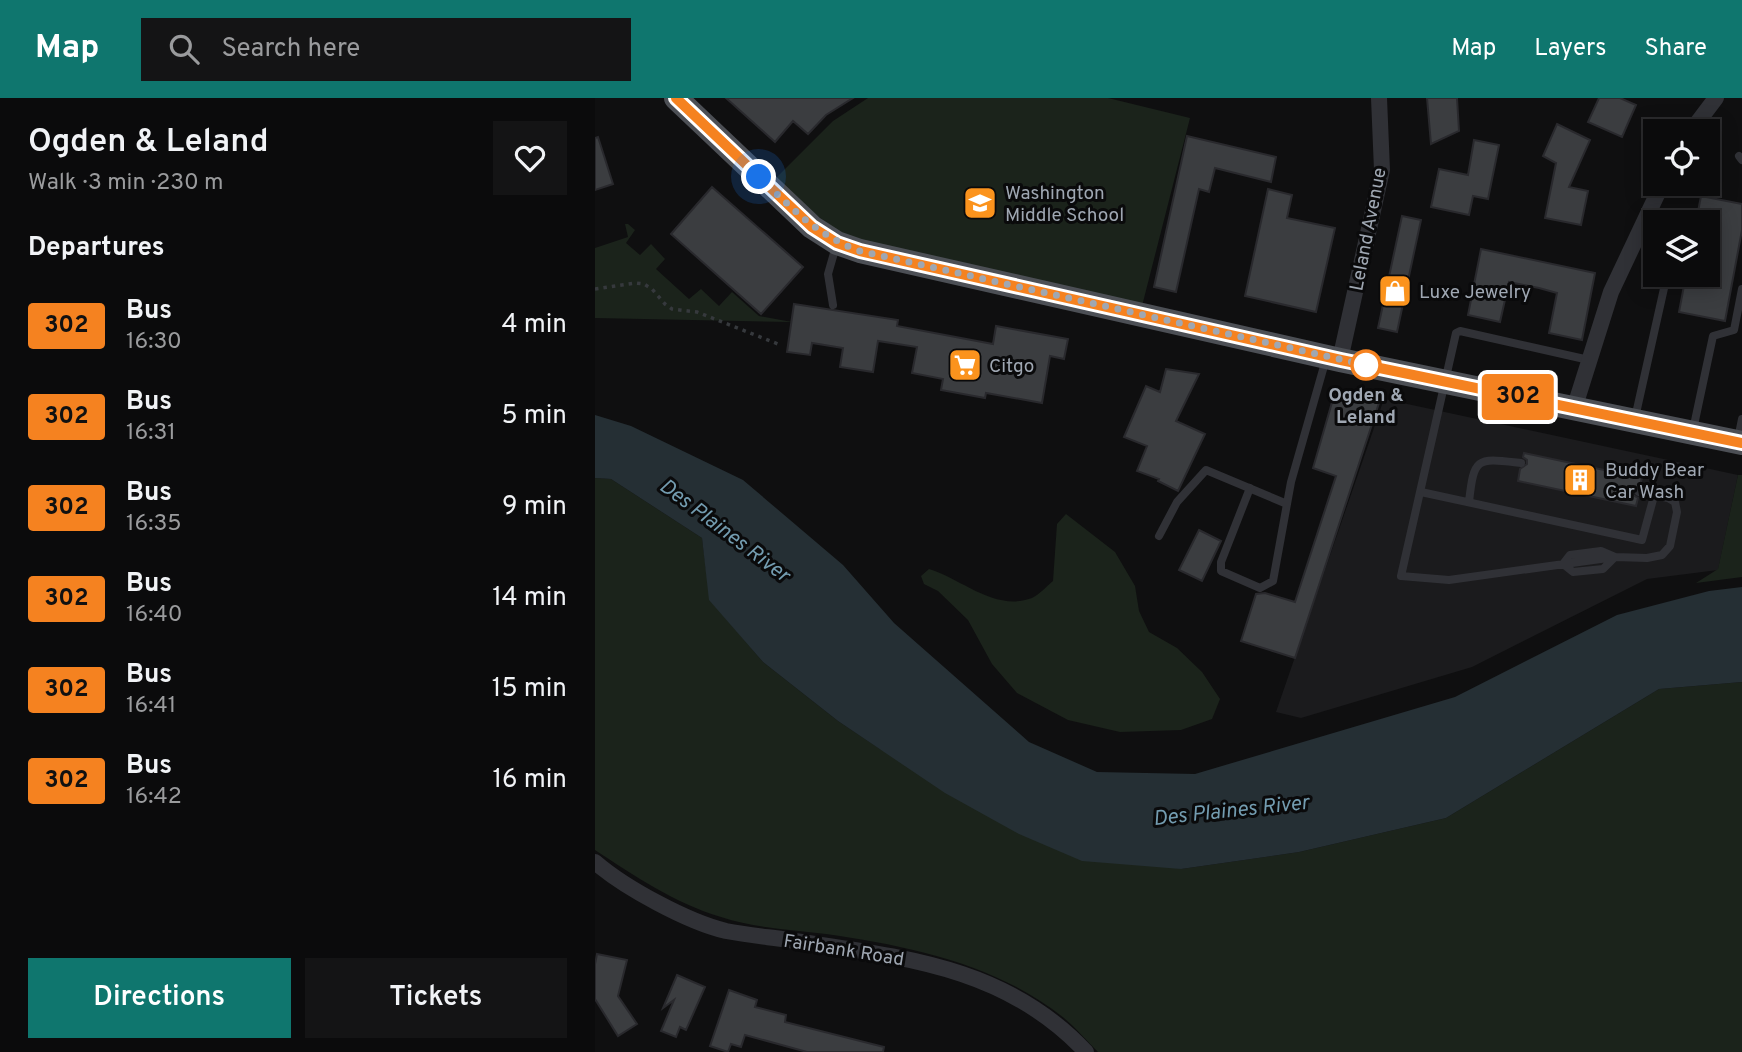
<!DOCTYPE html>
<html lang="en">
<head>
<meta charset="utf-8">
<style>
  :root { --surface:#0b0b0c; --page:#141415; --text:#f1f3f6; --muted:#9a9b9d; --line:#2b2b2d; --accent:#0f766e }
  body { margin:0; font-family:Overpass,sans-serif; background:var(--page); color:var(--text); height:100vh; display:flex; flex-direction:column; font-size:26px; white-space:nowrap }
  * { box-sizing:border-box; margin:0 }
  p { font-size:23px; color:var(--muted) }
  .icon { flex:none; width:38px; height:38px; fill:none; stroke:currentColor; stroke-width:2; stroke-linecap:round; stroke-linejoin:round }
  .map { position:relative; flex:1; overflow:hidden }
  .panel { display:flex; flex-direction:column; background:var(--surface); width:595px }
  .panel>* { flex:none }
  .badge { padding:0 14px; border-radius:5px; font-size:24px; line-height:46px }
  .fabs { position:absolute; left:1048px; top:21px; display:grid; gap:14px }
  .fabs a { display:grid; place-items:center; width:77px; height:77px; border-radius:0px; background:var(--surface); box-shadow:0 4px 18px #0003,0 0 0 2px var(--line); font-size:35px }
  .you { position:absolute; width:35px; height:35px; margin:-18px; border:5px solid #fff; border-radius:50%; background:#1a73e8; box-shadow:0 0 0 10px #1a73e833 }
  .map>.badge { position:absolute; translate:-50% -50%; box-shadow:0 0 0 4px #fff }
  h2 { padding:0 28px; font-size:26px; line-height:63px }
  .round { display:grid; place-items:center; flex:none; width:74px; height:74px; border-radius:0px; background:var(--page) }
  .head { display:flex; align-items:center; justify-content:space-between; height:119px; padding:0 28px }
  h1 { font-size:33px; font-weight:600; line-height:52px }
  .primary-button { display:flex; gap:14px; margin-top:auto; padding:14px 28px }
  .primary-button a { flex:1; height:80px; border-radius:0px; background:var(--accent); color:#fff; font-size:28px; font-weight:600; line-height:80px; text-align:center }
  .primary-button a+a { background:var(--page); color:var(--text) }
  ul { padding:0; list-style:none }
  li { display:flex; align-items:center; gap:21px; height:91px; padding:0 28px }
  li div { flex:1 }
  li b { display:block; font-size:26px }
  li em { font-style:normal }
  li .badge { min-width:77px; font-weight:700; text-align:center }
  header { display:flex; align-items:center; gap:42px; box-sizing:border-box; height:98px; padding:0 35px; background:var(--accent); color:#fff }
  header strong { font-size:33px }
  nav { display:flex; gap:38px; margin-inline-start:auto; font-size:24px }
  .search { width:490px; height:63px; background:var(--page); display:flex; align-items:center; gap:18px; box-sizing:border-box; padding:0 24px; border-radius:0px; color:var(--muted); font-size:26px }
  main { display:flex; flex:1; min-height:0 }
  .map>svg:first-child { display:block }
  .built { fill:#1b1b1d }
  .green { fill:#1b231b }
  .water { fill:#252f34 }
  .building { fill:#3b3d40; stroke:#29292d; stroke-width:2 }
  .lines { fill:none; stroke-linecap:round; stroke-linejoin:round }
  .path { stroke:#36393d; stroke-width:3.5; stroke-dasharray:3.5 5; stroke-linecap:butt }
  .lane { stroke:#303136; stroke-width:8 }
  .street { stroke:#303136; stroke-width:16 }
  .primary { stroke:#4c4f55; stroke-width:24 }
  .line-casing { stroke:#fff; stroke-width:16 }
  .line { stroke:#f58220; stroke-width:10 }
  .walk { stroke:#9fa7b2; stroke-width:7; stroke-dasharray:0 12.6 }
  .stop-dot { fill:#fff; stroke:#f58220; stroke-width:3.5 }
  .labels { text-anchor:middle; stroke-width:6; stroke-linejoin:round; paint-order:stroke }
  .poi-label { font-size:19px; fill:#9fa7b2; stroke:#0a0a0b; text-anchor:start }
  .street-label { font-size:19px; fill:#9fa7b2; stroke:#0a0a0b }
  .stop-label { font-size:19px; font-weight:bold; fill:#9fa7b2; stroke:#0a0a0b }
  .water-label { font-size:21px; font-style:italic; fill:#739cb0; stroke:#0a0a0b }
</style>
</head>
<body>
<header>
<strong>Map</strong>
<div class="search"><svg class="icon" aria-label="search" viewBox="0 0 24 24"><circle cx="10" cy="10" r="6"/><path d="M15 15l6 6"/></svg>Search here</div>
<nav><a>Map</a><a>Layers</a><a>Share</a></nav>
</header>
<main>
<section class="panel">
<div class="head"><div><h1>Ogden &amp; Leland</h1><p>Walk · 3 min · 230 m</p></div><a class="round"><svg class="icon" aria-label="heart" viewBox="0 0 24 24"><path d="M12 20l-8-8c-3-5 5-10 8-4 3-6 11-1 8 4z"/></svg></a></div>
<h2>Departures</h2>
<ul>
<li><span class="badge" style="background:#f58220;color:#111">302</span><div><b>Bus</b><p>16:30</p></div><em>4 min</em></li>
<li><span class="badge" style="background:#f58220;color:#111">302</span><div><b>Bus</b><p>16:31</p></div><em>5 min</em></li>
<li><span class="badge" style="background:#f58220;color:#111">302</span><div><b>Bus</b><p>16:35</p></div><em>9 min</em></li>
<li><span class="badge" style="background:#f58220;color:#111">302</span><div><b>Bus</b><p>16:40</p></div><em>14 min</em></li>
<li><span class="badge" style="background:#f58220;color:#111">302</span><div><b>Bus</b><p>16:41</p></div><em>15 min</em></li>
<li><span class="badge" style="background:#f58220;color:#111">302</span><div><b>Bus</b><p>16:42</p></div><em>16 min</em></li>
</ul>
<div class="primary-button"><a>Directions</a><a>Tickets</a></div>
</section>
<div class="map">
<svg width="1147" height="954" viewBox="0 0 1147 954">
  <rect width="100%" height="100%" fill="#0f0f10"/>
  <path class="built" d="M789 301 1143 377 1123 472 1052 481 877 569 706 620 681 614Z"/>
  <path class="green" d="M273 0H513L595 20 546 212 263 148 177 84 238 23Z
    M30 126H33L40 132 31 145 45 157 56 146 70 161 61 171 94 201 106 191 124 208 137 194 164 218 197 224 0 220V150L33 139Z
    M1143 377H1147V479L1101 485 1123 471Z
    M0 380 16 381 107 440 115 502 168 564 243 623 285 651 586 771 704 754 851 720 1064 591 1147 584V954H503C492 943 481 930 469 920 402 866 314 848 231 836 196 832 160 830 126 819 79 805 40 778 0 752Z
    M471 416 520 454 540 488 544 513 554 534 582 550 607 574 625 601 617 621 586 632 525 634 473 622 422 595 397 566 373 522 343 493 329 486 326 478 334 471C367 481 400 514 437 500 444 497 452 488 458 483L462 426Z"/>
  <path class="water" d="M0 317 36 328 148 382 248 467 299 525 434 644 502 674 600 676 860 599 1022 517 1114 493 1147 489V584L1064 591 851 720 704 754 586 771 487 763 424 736 350 695 243 623 168 564 114 502 107 440 16 381 0 380Z"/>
  <path class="building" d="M131 0H258L231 17 213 36 198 23 180 44Z
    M832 0H862L864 33 836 46Z
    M1004 0H1025L1041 7 1027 39 993 24Z
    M962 26 995 42 974 89 993 93 986 127 950 120 961 65 948 58Z
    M592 38 681 59 676 84 620 70 614 94 604 91 581 194 559 189Z
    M3 39 18 86 0 92V40Z
    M879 42 904 47 893 101 878 98 874 117 836 109 844 71 873 77Z
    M117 89 208 169 166 216 76 136Z
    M673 91 697 97 692 120 740 130 721 214 650 198Z
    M1106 98 1147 106V132L1130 223 1084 214 1091 177H1113V124H1101Z
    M807 118 826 122 802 234 783 230Z
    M886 151 1000 175 987 242 954 235 962 195 944 190 914 184 905 224 873 217Z
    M199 206 303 222 302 228 398 246 401 228 473 241 469 261 455 258 447 305 391 295 390 300 346 292 348 281 317 275 322 249 283 243 278 274 245 269 248 250 217 245 215 257 192 254Z
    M571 271 604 276 581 323 610 336 583 393 563 383 564 381 542 373 552 348 529 339 551 288 565 294Z
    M740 294 784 305 700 560 646 543 661 496 670 495 700 504 741 378 718 370Z
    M929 355 1047 380 1045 388 1038 392V397L1043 400 1041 408 923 383 925 371 932 366V362L928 359Z
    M604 432 626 443 607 483 584 472Z
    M2 856 32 862 23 898 42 926 23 938 0 901V866Z
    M82 877 110 889 91 932 85 929 81 939 66 933 79 902 68 910Z
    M134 892 162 902 160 909 191 917 190 924 289 949 288 954H212L150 937 146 949 136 946 133 954 115 948Z"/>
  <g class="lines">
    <path class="path" d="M0 191 40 185 49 186 57 191 70 206 77 211 102 214 183 246"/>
    <path class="lane" d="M1144 58 1147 62
      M238 207 233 176 241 148
      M994 262 865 233 861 235 806 478 854 482 1020 459 1052 460 1067 457 1075 448 1082 414 1080 404 1073 400 1044 394
      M1040 320 1072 177
      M1098 332 1118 238 1139 232 1147 191
      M1143 341 1147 321
      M655 390 626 464V473L665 490 678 483 696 384 731 261
      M826 394 1047 442 1059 398
      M874 404C879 358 882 360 926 365
      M564 438 582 404 611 372 692 406
      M1006 453 1020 459 1008 471 978 474 968 466 975 457Z"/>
    <path class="street" d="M1096 33 1121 0
      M745 262 787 72 784 0
      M979 311 1016 194 1067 86
      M0 764C30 790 93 824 131 833 152 837 173 839 194 842 304 859 410 867 491 954"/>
    <path class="primary" d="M81 0 217 129 242 145 265 153 745 262 1147 345"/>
  </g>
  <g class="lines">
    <defs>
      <path id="line" d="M81 0 217 129 242 145 265 153 746 262 1147 345"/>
    </defs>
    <use href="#line" class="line-casing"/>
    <use href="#line" class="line"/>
    <path class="walk" d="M164 79C197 110 221 137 265 153L771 267"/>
  </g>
  <defs>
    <symbol id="school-square" viewBox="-11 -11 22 22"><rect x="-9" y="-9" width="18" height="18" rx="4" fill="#fb931d" stroke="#0a0a0b"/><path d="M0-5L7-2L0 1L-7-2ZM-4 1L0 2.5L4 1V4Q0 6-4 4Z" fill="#fff"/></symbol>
    <symbol id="shop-square" viewBox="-11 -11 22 22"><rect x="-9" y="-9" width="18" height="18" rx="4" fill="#fb931d" stroke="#0a0a0b"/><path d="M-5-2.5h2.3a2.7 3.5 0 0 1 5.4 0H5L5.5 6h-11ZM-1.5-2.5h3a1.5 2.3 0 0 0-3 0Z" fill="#fff"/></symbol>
    <symbol id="supermarket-square" viewBox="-11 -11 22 22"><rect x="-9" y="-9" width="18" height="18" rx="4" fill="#fb931d" stroke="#0a0a0b"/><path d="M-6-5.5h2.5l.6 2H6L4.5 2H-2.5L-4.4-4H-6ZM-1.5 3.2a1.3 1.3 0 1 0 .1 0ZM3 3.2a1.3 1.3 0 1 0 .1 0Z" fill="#fff"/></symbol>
    <symbol id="building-square" viewBox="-11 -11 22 22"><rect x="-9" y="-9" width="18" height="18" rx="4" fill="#fb931d" stroke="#0a0a0b"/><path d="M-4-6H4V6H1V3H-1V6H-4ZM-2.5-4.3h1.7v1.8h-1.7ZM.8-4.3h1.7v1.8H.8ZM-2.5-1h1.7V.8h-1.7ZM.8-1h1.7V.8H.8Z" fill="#fff"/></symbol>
  </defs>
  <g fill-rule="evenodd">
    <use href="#school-square" x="366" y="86" width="38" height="38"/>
    <use href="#shop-square" x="781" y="174" width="38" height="38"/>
    <use href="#supermarket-square" x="351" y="248" width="38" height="38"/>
    <use href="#building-square" x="966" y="363" width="38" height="38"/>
  </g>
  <circle class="stop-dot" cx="771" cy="267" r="14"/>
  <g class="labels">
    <g class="poi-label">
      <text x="410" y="101">Washington<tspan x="410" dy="22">Middle School</tspan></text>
      <text x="824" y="200">Luxe Jewelry</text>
      <text x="394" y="274">Citgo</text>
      <text x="1010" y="378">Buddy Bear<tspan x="1010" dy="22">Car Wash</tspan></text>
    </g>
    <g class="street-label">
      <text transform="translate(772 131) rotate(-79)" y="7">Leland Avenue</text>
      <text transform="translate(249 851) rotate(9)" y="7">Fairbank Road</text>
    </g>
    <g class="stop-label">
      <text x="771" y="303">Ogden &amp;<tspan x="771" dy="22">Leland</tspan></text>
    </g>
    <g class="water-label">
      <text transform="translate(130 432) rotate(37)" y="7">Des Plaines River</text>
      <text transform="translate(636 712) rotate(-6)" y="7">Des Plaines River</text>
    </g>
  </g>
</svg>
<div class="fabs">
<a><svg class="icon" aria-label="locate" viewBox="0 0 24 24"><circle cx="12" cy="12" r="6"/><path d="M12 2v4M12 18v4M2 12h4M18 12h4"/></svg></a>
<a><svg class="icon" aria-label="layers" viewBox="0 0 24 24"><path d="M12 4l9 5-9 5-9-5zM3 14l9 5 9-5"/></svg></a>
</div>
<div class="you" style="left:164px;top:79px"></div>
<b class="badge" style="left:923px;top:299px;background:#f58220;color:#111">302</b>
</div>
</main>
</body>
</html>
